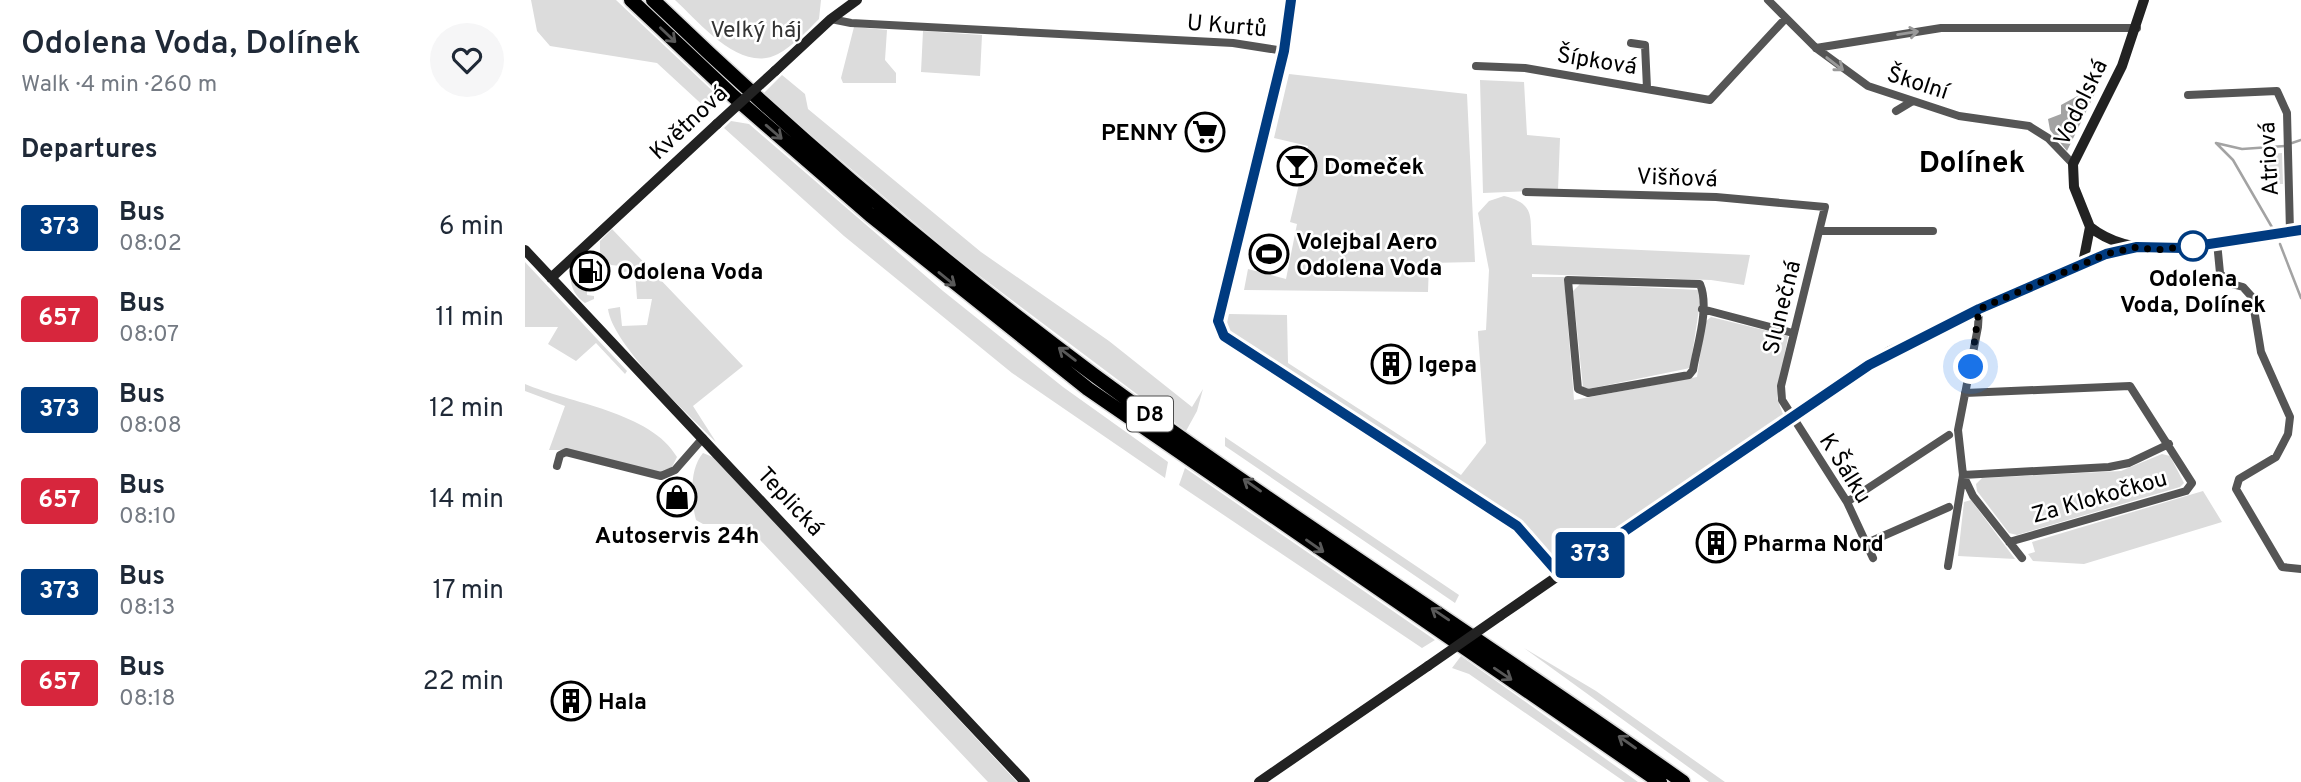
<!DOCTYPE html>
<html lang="en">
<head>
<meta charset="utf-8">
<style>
  :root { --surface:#fff; --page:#f6f6f7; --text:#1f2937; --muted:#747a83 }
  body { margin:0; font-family:Overpass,sans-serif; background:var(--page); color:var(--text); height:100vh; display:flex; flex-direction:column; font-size:26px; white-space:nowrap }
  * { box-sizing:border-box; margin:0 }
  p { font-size:23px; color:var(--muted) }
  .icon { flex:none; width:38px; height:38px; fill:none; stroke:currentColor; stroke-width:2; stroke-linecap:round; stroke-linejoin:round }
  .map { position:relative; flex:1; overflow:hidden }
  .drawer { display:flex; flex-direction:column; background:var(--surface); width:525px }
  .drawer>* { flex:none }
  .badge { padding:0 14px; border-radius:5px; font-size:24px; line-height:46px }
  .you { position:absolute; width:35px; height:35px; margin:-18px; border:5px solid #fff; border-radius:50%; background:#1a73e8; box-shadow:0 0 0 10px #1a73e833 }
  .map>.badge { position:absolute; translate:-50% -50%; box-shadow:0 0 0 4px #fff }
  h2 { padding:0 21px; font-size:26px; line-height:63px }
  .round { display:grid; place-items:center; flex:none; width:74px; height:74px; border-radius:37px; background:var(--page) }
  .headline { display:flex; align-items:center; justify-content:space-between; height:119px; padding:0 21px }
  h1 { font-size:33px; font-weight:600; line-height:52px }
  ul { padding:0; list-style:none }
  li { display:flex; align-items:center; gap:21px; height:91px; padding:0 21px }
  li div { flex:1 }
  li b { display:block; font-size:26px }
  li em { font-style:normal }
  li .badge { min-width:77px; font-weight:700; text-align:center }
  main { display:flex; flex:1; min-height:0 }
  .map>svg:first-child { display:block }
  .green { fill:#dcdcdc }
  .water { fill:#a3a3a3 }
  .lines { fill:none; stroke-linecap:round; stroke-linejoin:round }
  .stream { stroke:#a3a3a3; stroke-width:2.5 }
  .highway-casing { stroke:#dbdbdb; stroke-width:17 }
  .street { stroke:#555; stroke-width:8 }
  .secondary { stroke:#222; stroke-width:10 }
  .highway { stroke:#000; stroke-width:14 }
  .secondary-bridge { stroke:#222; stroke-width:10 }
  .oneway { stroke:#999 }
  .oneway2 { stroke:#595959 }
  .line-casing { stroke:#fff; stroke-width:16 }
  .line { stroke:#003b80; stroke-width:10 }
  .walk { stroke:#000; stroke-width:7; stroke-dasharray:0 12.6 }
  .stop-dot { fill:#fff; stroke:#003b80; stroke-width:3.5 }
  .labels { text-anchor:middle; stroke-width:5; stroke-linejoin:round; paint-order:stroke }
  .shield { fill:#fff; stroke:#4c4c4c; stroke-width:2 }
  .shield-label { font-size:21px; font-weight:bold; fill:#000 }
  .street-label { font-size:23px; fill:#000; stroke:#fff }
  .park-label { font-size:23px; fill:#333; stroke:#fff }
  .poi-label { font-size:23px; font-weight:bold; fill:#000; stroke:#fff; text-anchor:start }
  .stop-label { font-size:23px; font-weight:bold; fill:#000; stroke:#fff }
  .district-label { font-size:30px; font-weight:bold; fill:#000; stroke:#fff }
</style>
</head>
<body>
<main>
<section class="drawer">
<div class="headline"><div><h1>Odolena Voda, Dolínek</h1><p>Walk · 4 min · 260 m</p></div><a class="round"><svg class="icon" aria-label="heart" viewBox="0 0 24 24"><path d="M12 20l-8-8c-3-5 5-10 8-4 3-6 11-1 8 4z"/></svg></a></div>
<h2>Departures</h2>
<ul>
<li><span class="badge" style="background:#003b80;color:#fff">373</span><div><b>Bus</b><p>08:02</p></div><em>6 min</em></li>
<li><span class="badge" style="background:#d7263d;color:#fff">657</span><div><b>Bus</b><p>08:07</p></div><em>11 min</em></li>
<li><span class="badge" style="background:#003b80;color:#fff">373</span><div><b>Bus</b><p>08:08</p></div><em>12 min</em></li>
<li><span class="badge" style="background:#d7263d;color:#fff">657</span><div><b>Bus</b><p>08:10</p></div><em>14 min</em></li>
<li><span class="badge" style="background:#003b80;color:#fff">373</span><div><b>Bus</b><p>08:13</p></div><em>17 min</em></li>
<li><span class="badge" style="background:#d7263d;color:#fff">657</span><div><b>Bus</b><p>08:18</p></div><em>22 min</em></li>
</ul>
</section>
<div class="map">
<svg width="1776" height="782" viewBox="0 0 1776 782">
  <rect width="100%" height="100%" fill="#fff"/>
  <path class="green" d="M6 0H91L195 98 184 111 132 63 25 46 12 31Z
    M150 0H296L294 19C282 31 268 46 253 54 216 74 174 22 150 0Z
    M329 27 362 30 360 60 371 73V83H318L316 78Z
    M398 31 457 35 455 76 396 72Z
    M764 74 942 94 950 262 904 263 903 292 719 290 723 269 761 279 772 224 765 222 783 146 749 138Z
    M257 75 280 94 283 109 456 252 584 341 667 407 678 389 672 411 661 431 431 258 238 94Z
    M955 80 999 82 1002 135 1035 138 1033 190 958 193Z
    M206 121 224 124 418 291 538 387 643 462 640 478 487 373 319 236 199 128Z
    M1757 153 1758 184H1741L1740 154Z
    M979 196C1012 204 1004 218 1007 245L1225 255 1219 285 1186 280 1007 274V277H1039L1049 400 1172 377 1180 322 1186 317 1263 336 1252 398 1259 417 1041 566 1031 561 1007 531 707 336 702 323 704 314 762 315 763 363 936 475 961 443 953 334V331L961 330 964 270 953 213 964 201Z
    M87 229 218 366 168 406 191 442C163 414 88 346 83 309L95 307 97 326 122 325 127 299H112L110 271 97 272 96 266 86 265 75 252V241Z
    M58 257 68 258 61 259 62 295 69 296V299L60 303C43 292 40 269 58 257Z
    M0 262 102 371 100 374 71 343 51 361 23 344 33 327H0Z
    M1055 284 1174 290 1176 296 1165 368 1063 389 1058 387 1048 291Z
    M0 384C44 403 126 412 152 457L147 467 135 473 41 450H24L40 406 0 391Z
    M700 437 934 595 930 603 700 446Z
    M178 453 190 458 492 782H463L220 524H178L171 520C166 501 164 469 178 453Z
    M1637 454 1645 456 1659 483 1655 487 1492 535 1484 533 1452 491 1451 484 1457 478 1596 471Z
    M660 468 910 640 897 648 654 485Z
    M1678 491 1697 522 1559 564 1508 561 1503 554 1510 552 1507 542Z
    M1446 500 1490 559 1433 556 1439 502Z
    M999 648 1071 691 1200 782H1184Z
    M936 656 1113 782H1100L944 674 927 668Z"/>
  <path class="water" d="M1567 88 1571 91 1542 151 1525 130 1523 119 1536 114V105Z"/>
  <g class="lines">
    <path class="stream" d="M1767 143 1776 140
      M1748 229 1708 160 1691 143 1717 149 1760 146
      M1755 244 1776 298"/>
    <defs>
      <path id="highway" d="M106 0 208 96 345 215 563 389 1135 782
        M128 0C267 134 414 260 569 375 761 516 964 644 1158 782"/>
    </defs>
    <use href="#highway" class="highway-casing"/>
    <path class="street" d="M766 0 759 51 693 321 699 336 992 526 1035 575
      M1243 0 1291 48 1343 86 1434 116 1504 126 1523 138 1548 164
      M306 19 326 23 708 43 759 51
      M1106 43 1120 45 1122 88
      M1291 48 1416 28H1612
      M951 66 1000 68 1185 100 1261 18
      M1663 95 1752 91 1762 113 1765 232
      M1371 111 1386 102
      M1001 192 1191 197 1300 207 1256 386 1257 400 1322 502 1348 558
      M1295 231H1408
      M1692 242 1695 273 1703 283 1718 287 1727 297 1736 352 1765 417 1763 434 1751 457 1714 479 1711 489 1757 567 1776 569
      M1043 280 1175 284C1185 308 1172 345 1168 370L1164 375 1063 393 1053 389Z
      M1177 309 1268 333
      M1440 393 1605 386 1667 483 1661 491 1484 542
      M32 466 35 455 41 452 136 476 150 470 178 438
      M1322 502 1424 435
      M1342 543 1424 507
      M1497 558 1448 496 1438 475 1584 467 1604 463 1644 444
      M1423 566 1438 475 1433 430 1453 327 1454 309"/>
    <path class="secondary" d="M250 71 306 19 332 0
      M1565 227C1620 271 1712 237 1776 230
      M0 250 500 782
      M1558 263 1565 227 1549 187 1548 164 1597 66 1619 0
      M26 278 192 124
      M975 616 1265 416 1365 351 1558 263 1612 247
      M734 782 903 666"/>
    <use href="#highway" class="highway"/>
    <path class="secondary-bridge" d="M192 124 250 71
      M903 666 975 616"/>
  </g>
  <defs><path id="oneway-shaft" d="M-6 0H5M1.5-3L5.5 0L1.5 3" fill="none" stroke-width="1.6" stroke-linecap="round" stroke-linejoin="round" transform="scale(1.75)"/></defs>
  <g class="oneway">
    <use href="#oneway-shaft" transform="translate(1383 33) rotate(-9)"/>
    <use href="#oneway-shaft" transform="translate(1310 64) rotate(38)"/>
  </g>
  <g class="oneway2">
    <use href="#oneway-shaft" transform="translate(143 35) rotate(44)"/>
    <use href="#oneway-shaft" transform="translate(249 132) rotate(41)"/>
    <use href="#oneway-shaft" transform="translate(422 279) rotate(39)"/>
    <use href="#oneway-shaft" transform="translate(542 354) rotate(-143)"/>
    <use href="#oneway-shaft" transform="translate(727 485) rotate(-145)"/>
    <use href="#oneway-shaft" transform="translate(790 546) rotate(35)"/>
    <use href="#oneway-shaft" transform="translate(915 614) rotate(-146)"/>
    <use href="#oneway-shaft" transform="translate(978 674) rotate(34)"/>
    <use href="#oneway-shaft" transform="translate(1102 742) rotate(-145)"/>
  </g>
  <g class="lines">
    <defs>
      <path id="line" d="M766 0 759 51 693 321 699 336 992 526 1035 575 1344 365 1454 309 1581 254 1612 247 1658 248 1776 230"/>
    </defs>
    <use href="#line" class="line-casing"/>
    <use href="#line" class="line"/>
    <path class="walk" d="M1446 367 1454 309 1581 254 1612 247 1631 250 1675 245 1668 246"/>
  </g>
  <defs>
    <symbol id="supermarket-ring" viewBox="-11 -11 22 22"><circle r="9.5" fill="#fff" stroke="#000" stroke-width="1.5"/><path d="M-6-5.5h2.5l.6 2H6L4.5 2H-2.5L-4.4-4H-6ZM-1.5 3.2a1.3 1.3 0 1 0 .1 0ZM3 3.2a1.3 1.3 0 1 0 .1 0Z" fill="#000"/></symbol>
    <symbol id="bar-ring" viewBox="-11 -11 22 22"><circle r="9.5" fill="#fff" stroke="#000" stroke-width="1.5"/><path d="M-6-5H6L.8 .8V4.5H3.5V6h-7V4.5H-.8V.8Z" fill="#000"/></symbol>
    <symbol id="stadium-ring" viewBox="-11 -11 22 22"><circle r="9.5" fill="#fff" stroke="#000" stroke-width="1.5"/><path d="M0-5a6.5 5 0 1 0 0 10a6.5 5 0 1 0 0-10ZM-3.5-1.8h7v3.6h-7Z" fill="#000"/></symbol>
    <symbol id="fuel-ring" viewBox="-11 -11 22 22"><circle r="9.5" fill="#fff" stroke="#000" stroke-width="1.5"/><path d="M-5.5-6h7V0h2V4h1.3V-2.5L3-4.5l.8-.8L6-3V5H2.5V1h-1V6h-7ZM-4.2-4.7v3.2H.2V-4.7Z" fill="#000"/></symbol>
    <symbol id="building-ring" viewBox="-11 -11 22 22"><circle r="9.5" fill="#fff" stroke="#000" stroke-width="1.5"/><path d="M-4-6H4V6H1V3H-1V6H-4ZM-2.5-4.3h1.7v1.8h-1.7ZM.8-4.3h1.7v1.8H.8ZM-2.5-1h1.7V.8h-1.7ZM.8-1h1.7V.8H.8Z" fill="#000"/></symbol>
    <symbol id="shop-ring" viewBox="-11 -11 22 22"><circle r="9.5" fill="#fff" stroke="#000" stroke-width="1.5"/><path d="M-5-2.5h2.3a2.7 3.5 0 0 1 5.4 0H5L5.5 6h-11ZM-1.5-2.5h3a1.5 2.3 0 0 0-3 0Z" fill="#000"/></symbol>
  </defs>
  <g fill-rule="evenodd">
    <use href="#supermarket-ring" x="658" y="110" width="44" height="44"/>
    <use href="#bar-ring" x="750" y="144" width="44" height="44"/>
    <use href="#stadium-ring" x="722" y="232" width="44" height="44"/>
    <use href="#fuel-ring" x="43" y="249" width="44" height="44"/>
    <use href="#building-ring" x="844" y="342" width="44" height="44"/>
    <use href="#shop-ring" x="130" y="475" width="44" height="44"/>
    <use href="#building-ring" x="1169" y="521" width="44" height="44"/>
    <use href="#building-ring" x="24" y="679" width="44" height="44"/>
  </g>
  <circle class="stop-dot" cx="1668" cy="246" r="14"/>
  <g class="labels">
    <rect class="shield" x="602" y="396.5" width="46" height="35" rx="5"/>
    <g class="shield-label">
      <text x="625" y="421">D8</text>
    </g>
    <g class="street-label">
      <text transform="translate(702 25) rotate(5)" y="8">U Kurtů</text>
      <text transform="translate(1072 60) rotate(9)" y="8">Šípková</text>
      <text transform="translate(1393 82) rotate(18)" y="8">Školní</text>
      <text transform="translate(1555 102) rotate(-64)" y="8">Vodolská</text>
      <text transform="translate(163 122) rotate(-43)" y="8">Květnová</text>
      <text transform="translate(1743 159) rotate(-93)" y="8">Atriová</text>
      <text transform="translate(1152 177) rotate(2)" y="8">Višňová</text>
      <text transform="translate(1256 307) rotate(-76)" y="8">Slunečná</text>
      <text transform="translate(1321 468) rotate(58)" y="8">K Šálku</text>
      <text transform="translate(1574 496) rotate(-16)" y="8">Za Klokočkou</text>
      <text transform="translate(266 501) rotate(47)" y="8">Teplická</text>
    </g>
    <g class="park-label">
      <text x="231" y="37">Velký háj</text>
    </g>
    <g class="poi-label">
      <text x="653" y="140" text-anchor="end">PENNY</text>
      <text x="799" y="174">Domeček</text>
      <text x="771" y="249">Volejbal Aero<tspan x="771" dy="26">Odolena Voda</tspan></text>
      <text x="92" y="279">Odolena Voda</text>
      <text x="893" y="372">Igepa</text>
      <text x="152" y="543" text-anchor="middle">Autoservis 24h</text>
      <text x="1218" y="551">Pharma Nord</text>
      <text x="73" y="709">Hala</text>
    </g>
    <g class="stop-label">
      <text x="1668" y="286">Odolena<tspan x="1668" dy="26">Voda, Dolínek</tspan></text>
    </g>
    <g class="district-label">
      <text x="1447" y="172">Dolínek</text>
    </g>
  </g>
</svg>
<div class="you" style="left:1446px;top:367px"></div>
<b class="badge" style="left:1065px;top:555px;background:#003b80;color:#fff">373</b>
</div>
</main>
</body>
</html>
